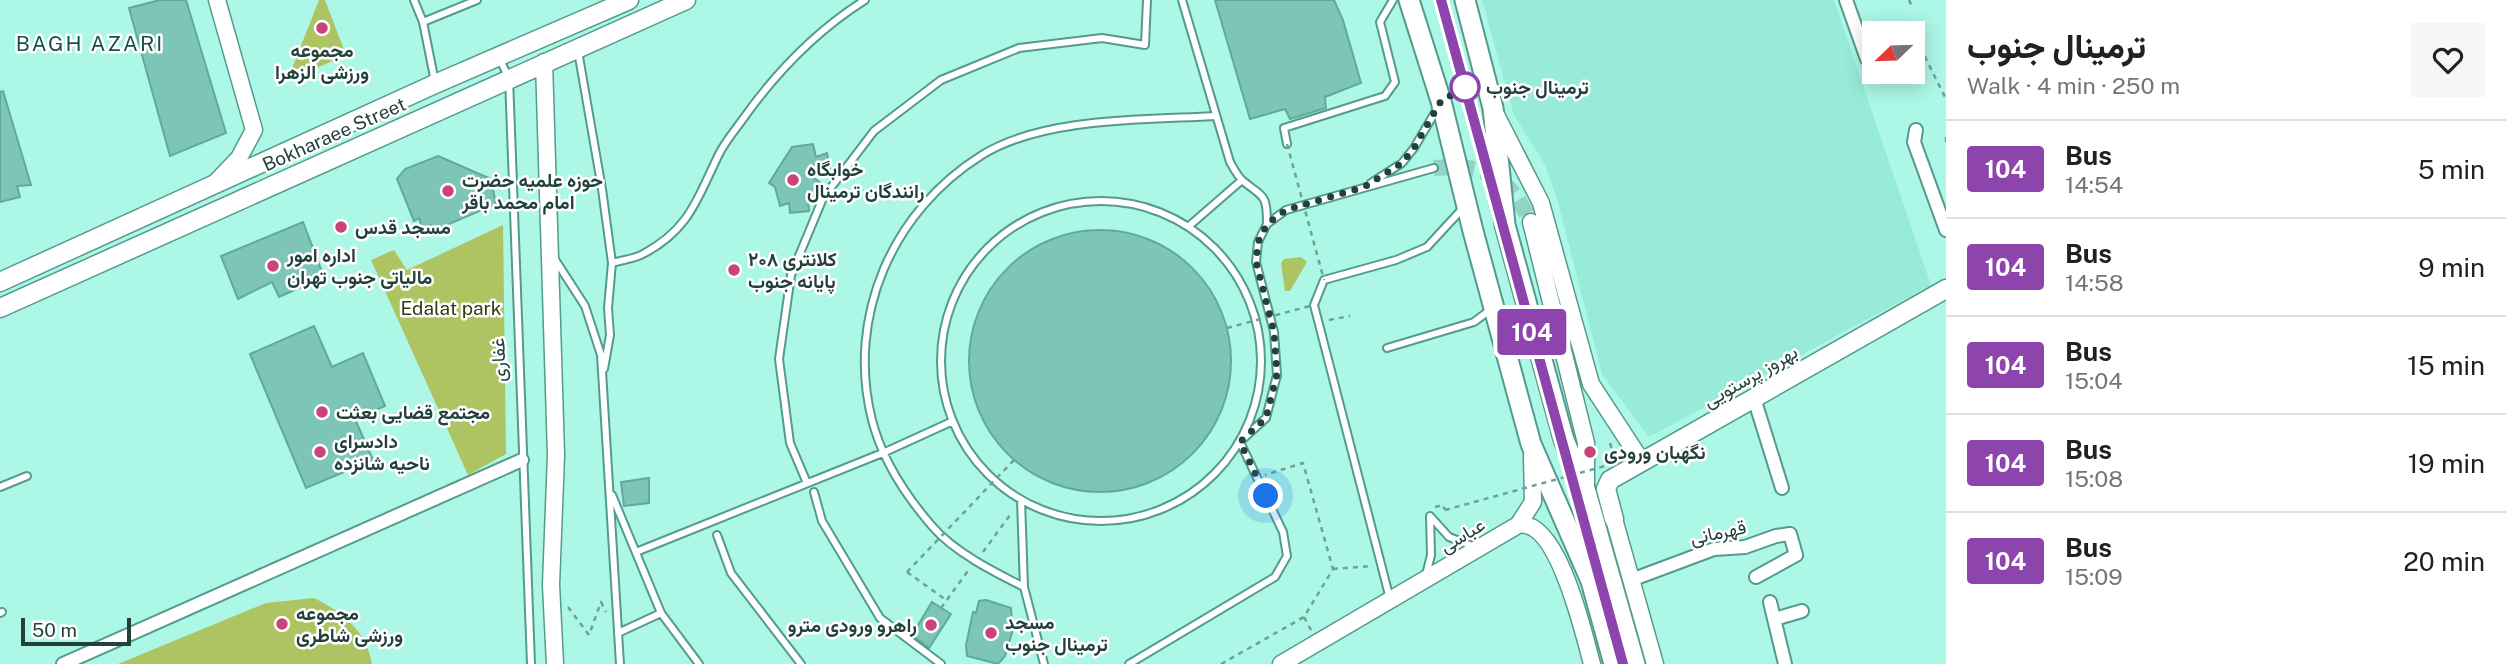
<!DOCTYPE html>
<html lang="en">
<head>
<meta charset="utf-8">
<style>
  :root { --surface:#fff; --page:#f6f6f6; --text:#202124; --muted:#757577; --line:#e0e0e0 }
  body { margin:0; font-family:"Public Sans",Vazirmatn,sans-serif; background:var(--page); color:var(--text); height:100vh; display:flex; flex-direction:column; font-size:26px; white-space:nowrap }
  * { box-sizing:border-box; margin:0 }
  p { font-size:23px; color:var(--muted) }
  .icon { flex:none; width:38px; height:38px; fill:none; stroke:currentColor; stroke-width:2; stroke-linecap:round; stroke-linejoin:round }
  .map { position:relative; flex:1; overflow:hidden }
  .drawer { display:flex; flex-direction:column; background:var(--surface); width:560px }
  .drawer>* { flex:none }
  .badge { padding:0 14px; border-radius:5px; font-size:24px; line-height:46px }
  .needle { width:46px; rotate:247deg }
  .fabs { position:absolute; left:1862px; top:21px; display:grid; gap:14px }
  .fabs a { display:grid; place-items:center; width:63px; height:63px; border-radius:0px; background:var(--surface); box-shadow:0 4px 18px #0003; font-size:35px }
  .scale { position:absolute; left:21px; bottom:18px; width:110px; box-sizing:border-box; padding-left:7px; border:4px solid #23413b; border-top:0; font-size:19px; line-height:24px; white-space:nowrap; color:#23413b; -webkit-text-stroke:5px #fff; paint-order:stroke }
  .you { position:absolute; width:35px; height:35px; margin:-18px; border:5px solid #fff; border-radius:50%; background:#1a73e8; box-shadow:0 0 0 10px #1a73e833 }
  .map>.badge { position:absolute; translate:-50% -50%; box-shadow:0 0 0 4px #fff }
  .round { display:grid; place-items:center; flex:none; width:74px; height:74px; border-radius:0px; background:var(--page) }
  .overview { display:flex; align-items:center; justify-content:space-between; height:119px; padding:0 21px }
  h1 { font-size:33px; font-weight:800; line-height:52px }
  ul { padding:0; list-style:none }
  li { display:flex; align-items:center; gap:21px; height:98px; padding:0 21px; border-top:2px solid var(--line) }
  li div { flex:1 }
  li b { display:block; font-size:26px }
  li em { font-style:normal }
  li .badge { min-width:77px; font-weight:700; text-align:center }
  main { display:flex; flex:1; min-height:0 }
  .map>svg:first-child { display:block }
  .built { fill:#98ebd9 }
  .green { fill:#aec362 }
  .building { fill:#7dc6b7; stroke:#61a99a; stroke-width:2 }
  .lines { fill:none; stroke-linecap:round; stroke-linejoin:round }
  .tertiary-tunnel { stroke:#91d3c5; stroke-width:16; stroke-dasharray:16 8; stroke-linecap:butt }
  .service-casing { stroke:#539b8d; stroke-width:10 }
  .minor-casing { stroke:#539b8d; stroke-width:16 }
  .tertiary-casing { stroke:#539b8d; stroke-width:19 }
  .secondary-casing { stroke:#539b8d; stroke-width:21 }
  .trunk-casing { stroke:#539b8d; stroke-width:23 }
  .path { stroke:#6da297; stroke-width:2.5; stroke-dasharray:5 5; stroke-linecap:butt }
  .service { stroke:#fff; stroke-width:6 }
  .minor { stroke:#fff; stroke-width:12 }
  .tertiary { stroke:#fff; stroke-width:16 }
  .secondary { stroke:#fff; stroke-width:18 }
  .trunk { stroke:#fff; stroke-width:19 }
  .path-bridge { stroke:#6da297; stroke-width:2.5; stroke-dasharray:5 5; stroke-linecap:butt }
  .line-casing { stroke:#fff; stroke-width:16 }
  .line { stroke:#8e44ad; stroke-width:10 }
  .walk { stroke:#23413b; stroke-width:7; stroke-dasharray:0 12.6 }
  .poi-dot { fill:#cc427b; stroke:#fff; stroke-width:2.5 }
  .stop-dot { fill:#fff; stroke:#8e44ad; stroke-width:3.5 }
  .labels { text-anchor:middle; stroke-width:5; stroke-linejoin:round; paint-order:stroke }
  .poi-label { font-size:19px; font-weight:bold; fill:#23413b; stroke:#fff; text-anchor:start }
  .stop-label { font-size:19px; font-weight:bold; fill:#23413b; stroke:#fff; text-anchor:start }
  .street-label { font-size:19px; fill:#23413b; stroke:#fff }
  .park-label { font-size:19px; fill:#333c0d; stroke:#fff }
  .neighbourhood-label { font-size:21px; letter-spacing:2px; fill:#165046; stroke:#fff }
</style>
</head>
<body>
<main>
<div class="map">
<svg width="1946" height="664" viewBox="0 0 1946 664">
  <rect width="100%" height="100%" fill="#adf7e7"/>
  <path class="built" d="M1482 0H1834L1931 285 1649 437 1602 374 1558 202 1545 165 1514 115Z"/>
  <path class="green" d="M319 0H325L346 55 287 81Z
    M503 225 506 454 468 475 371 260 394 250 407 270Z
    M1301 257 1307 262 1290 291H1285L1281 263 1284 259Z
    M314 598C341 611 367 631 372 664H118L266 603Z"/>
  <path class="building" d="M160 0H186L226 133 170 156 129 8Z
    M1215 0H1334L1343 20 1361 83 1325 97 1326 108 1290 119 1285 109 1250 119Z
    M3 91 31 185 17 186 20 197 0 202V92Z
    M813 144 816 157 827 153 831 172 811 176 825 186 815 202 808 199 809 211 790 213 789 203 780 206 775 187 769 183 792 147Z
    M438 156 491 179 496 204 433 231 431 225 422 228 419 218 414 221 397 179 405 169Z
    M303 222 324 277 279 297 272 282 238 299 221 256Z
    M969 361a131 131 0 1 1 262 0a131 131 0 1 1-262 0Z
    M314 326 332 367 363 353 385 406 355 419 373 460 306 488 250 354Z
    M649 478V503L624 506 621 482Z
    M986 600 1011 608 1012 623H1015L1005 656 998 664 967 656 966 645 973 612 976 613 979 601Z
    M932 602 951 614 929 648 912 635Z"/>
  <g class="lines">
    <path class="tertiary-tunnel" d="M1434 168C1487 164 1506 174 1531 222"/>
    <defs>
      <path id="service" d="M414 0 423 22 435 82
        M1182 0 1230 162C1234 169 1238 177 1243 181 1264 198 1267 194 1267 224
        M1441 0 1493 189
        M423 22 477 0
        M578 51 602 189 612 263 608 308 610 335 604 369
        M499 58 509 78 531 664
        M1287 144 1284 128 1385 96 1395 82 1380 22 1393 0
        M1371 183 1402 163 1414 148 1437 109
        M941 361a160 160 0 1 1 320 0a160 160 0 1 1-320 0Z
        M1189 226 1242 180
        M554 258 585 306 601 355 620 664
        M612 263C622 260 634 259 643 254 690 229 697 199 719 154 725 142 735 130 743 119 777 71 816 31 865 0
        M1387 348 1474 322 1490 310
        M1244 438 1266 418 1277 375 1274 332 1256 262 1258 242 1267 224 1286 210 1434 168
        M807 483 790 443 779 359 791 275 823 198 874 131 941 80 1019 48 1102 38 1145 45 1147 0
        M0 487 27 476
        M1574 487 1599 578
        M814 492 822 521 880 618 941 664
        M612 495 661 613 699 664
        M1021 500 1024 587 1044 664
        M717 535 731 573 801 664
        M636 552 885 452 953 421
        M1426 575 1431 555 1430 516 1449 537 1475 547
        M1024 587C994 572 954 552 932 526 906 496 882 459 872 420 846 317 892 211 982 155 1043 117 1146 120 1216 116
        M1390 599 1314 305 1324 280 1396 260 1427 247 1464 207
        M0 613 2 612
        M618 633 661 613
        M1129 664 1275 577 1287 556 1283 532 1240 442"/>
      <path id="minor" d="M1846 0 1867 59
        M1916 130 1914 142 1946 230
        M1754 398 1782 488
        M1631 580 1714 549 1745 547 1776 536 1790 534 1796 555 1756 577
        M1770 602 1785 664
        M1775 619 1802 611
        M63 664 522 460"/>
      <path id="tertiary" d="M544 62 556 455 551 585 555 664
        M1495 113 1541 203 1591 384 1642 462
        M216 182 239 158 254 130 217 0
        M1531 222 1586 443V486
        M1614 519 1655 664
        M1518 525 1533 502 1532 455
        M1281 664 1518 525C1558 517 1584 635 1592 664"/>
      <path id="secondary" d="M0 282 435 84 629 0
        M0 308 686 0
        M1614 519 1606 489 1610 480 1946 289"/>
      <path id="trunk" d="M1409 0 1441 101 1473 231 1531 444 1591 581 1614 664
        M1465 0 1493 108 1505 225 1564 440 1586 492 1635 664"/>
    </defs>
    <use href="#service" class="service-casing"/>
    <use href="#minor" class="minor-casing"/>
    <use href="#tertiary" class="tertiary-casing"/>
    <use href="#secondary" class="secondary-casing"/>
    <use href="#trunk" class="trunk-casing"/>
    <path class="path" d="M1909 0 1912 7
      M1913 44 1918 43 1946 99
      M1946 137V143
      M1329 320 1350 316
      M1610 443 1615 460
      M1435 507 1443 505 1445 510
      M983 552 1010 515
      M1333 569 1371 566
      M907 572 946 600
      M568 607 589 635 601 602 606 612
      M941 608 970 568
      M1304 617 1311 630
      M1221 664 1304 617 1333 569 1303 463 1265 475"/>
    <use href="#service" class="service"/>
    <use href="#minor" class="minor"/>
    <use href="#tertiary" class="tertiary"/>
    <use href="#secondary" class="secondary"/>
    <use href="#trunk" class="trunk"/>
    <path class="path-bridge" d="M1287 144 1324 280
      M1227 328 1314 305
      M1445 510 1616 463
      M907 572 1014 460"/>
  </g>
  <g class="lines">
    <defs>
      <path id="line" d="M1441 0 1623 664"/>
    </defs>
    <use href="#line" class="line-casing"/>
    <use href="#line" class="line"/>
    <path class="walk" d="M1266 496 1240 442 1266 418 1277 374 1274 332 1256 262 1258 242 1267 224 1286 210 1364 187 1402 163 1414 148 1441 101 1465 87"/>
  </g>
  <g class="poi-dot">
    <circle cx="322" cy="28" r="7"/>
    <circle cx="793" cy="180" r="7"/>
    <circle cx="448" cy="191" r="7"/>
    <circle cx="341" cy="227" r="7"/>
    <circle cx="273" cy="266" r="7"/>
    <circle cx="734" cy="270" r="7"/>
    <circle cx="322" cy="412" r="7"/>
    <circle cx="320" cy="452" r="7"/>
    <circle cx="1590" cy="452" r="7"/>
    <circle cx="282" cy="624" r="7"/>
    <circle cx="931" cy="625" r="7"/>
    <circle cx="991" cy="633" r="7"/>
  </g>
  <circle class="stop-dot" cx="1465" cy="87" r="14"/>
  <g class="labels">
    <g class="poi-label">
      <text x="322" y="57" text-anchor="middle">مجموعه<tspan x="322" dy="22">ورزشی الزهرا</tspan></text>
      <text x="807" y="176">خوابگاه<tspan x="807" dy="22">رانندگان ترمینال</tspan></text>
      <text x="462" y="187">حوزه علمیه حضرت<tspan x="462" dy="22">امام محمد باقر</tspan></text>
      <text x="355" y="234">مسجد قدس</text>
      <text x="287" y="262">اداره امور<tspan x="287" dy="22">مالیاتی جنوب تهران</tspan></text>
      <text x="748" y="266">کلانتری ۲۰۸<tspan x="748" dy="22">پایانه جنوب</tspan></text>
      <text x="336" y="419">مجتمع قضایی بعثت</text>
      <text x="334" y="448">دادسرای<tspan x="334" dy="22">ناحیه شانزده</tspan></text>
      <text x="1604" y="459">نگهبان ورودی</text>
      <text x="296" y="620">مجموعه<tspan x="296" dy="22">ورزشی شاطری</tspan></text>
      <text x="1005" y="629">مسجد<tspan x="1005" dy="22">ترمینال جنوب</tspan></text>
      <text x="917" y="632" text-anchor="end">راهرو ورودی مترو</text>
    </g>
    <g class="stop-label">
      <text x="1486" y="94">ترمینال جنوب</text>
    </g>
    <g class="street-label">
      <text transform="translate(334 134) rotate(-24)" y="7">Bokharaee Street</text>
      <text transform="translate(498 360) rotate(-92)" y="7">غفاری</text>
      <text transform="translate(1750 376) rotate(-30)" y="7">بهروز پرستویی</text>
      <text transform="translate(1718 532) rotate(-12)" y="7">قهرمانی</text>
      <text transform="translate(1462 535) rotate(-31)" y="7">عباسی</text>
    </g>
    <g class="park-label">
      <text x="451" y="315">Edalat park</text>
    </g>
    <g class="neighbourhood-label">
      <text x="90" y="51">BAGH AZARI</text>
    </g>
  </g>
</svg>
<div class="fabs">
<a><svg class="needle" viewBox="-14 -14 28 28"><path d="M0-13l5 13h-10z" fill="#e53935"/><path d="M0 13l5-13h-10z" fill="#757577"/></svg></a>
</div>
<div class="scale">50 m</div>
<div class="you" style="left:1266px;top:496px"></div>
<b class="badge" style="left:1532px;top:332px;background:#8e44ad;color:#fff">104</b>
</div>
<section class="drawer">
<div class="overview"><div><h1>ترمینال جنوب</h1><p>Walk · 4 min · 250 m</p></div><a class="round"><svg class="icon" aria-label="heart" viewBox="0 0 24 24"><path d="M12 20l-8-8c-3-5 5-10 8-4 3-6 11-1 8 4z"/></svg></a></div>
<ul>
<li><span class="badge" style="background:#8e44ad;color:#fff">104</span><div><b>Bus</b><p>14:54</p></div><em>5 min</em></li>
<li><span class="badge" style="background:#8e44ad;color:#fff">104</span><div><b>Bus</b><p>14:58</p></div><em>9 min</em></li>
<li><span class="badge" style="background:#8e44ad;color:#fff">104</span><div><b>Bus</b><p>15:04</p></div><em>15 min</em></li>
<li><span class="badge" style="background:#8e44ad;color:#fff">104</span><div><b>Bus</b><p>15:08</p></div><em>19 min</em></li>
<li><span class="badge" style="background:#8e44ad;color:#fff">104</span><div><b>Bus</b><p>15:09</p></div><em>20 min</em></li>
</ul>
</section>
</main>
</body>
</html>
